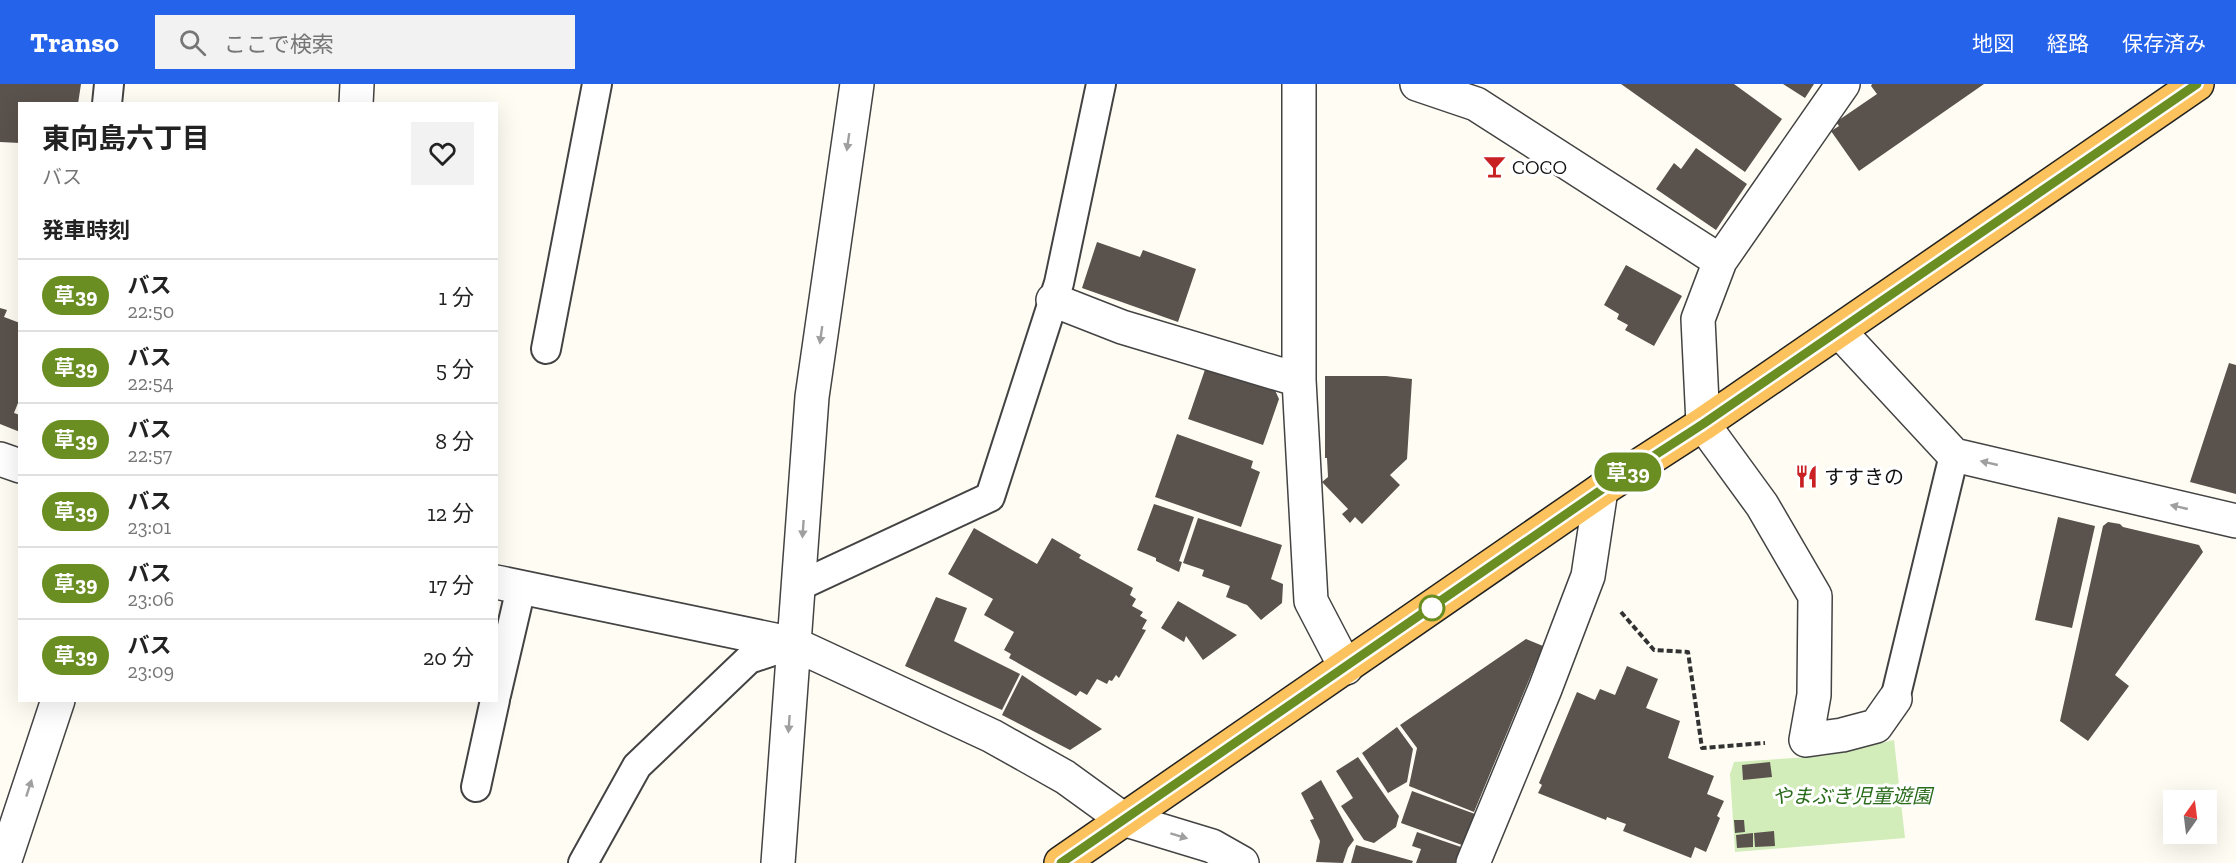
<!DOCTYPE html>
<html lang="ja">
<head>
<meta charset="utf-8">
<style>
  :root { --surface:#fff; --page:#f2f2f2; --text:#222; --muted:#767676; --line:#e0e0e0; --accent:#2563eb }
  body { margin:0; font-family:"Zilla Slab","Noto Sans JP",serif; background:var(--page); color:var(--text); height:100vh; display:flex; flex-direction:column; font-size:22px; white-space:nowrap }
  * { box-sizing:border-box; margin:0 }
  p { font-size:20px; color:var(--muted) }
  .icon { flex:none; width:33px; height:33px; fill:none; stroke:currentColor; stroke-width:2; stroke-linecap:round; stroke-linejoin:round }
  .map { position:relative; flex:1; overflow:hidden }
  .details { position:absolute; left:18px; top:18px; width:480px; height:600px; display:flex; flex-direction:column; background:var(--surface); border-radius:0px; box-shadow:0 6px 24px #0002 }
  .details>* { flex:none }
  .badge { padding:0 12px; border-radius:20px; font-size:21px; line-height:39px }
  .needle { width:39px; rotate:14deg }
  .buttons { position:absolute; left:2163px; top:706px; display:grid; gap:12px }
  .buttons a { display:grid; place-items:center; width:54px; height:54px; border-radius:0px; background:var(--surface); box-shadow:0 6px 24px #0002; font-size:30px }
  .map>.badge { position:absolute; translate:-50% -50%; box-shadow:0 0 0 3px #fff }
  h2 { padding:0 24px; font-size:22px; line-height:54px }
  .round { display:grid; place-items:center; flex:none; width:63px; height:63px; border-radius:0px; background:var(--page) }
  .headline { display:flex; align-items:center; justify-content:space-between; height:102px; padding:0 24px }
  h1 { font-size:28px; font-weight:700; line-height:45px }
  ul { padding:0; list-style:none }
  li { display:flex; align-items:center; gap:18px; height:72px; padding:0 24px; border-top:2px solid var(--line) }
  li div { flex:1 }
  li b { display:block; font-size:22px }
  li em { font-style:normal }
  li .badge { min-width:66px; font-weight:700; text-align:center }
  header { display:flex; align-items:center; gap:36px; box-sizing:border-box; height:84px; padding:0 30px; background:var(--accent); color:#fff }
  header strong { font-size:28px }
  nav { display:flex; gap:33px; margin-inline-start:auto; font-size:21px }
  .search { width:420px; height:54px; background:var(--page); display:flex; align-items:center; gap:15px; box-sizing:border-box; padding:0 21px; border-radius:0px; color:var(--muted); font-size:22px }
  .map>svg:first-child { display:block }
  .green { fill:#d2ecba }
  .building { fill:#5a524c }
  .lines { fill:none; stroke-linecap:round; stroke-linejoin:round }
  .service-casing { stroke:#434343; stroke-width:32 }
  .minor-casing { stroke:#434343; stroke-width:36 }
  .trunk-casing { stroke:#212121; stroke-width:36 }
  .path { stroke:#323232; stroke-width:4; stroke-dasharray:6 3; stroke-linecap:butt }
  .service { stroke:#fff; stroke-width:28 }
  .minor { stroke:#fff; stroke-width:33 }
  .trunk { stroke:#fcc25d; stroke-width:33 }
  .oneway { fill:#9f9f9f }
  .line-casing { stroke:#fff; stroke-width:14 }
  .line { stroke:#6b8e23; stroke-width:9 }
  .stop-dot { fill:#fff; stroke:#6b8e23; stroke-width:3 }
  .labels { text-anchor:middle; stroke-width:6; stroke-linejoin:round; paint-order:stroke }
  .poi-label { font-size:20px; fill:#101010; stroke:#fff; text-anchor:start }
  .park-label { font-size:20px; font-style:italic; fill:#2a6c1c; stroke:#fff }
</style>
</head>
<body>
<header>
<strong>Transo</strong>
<div class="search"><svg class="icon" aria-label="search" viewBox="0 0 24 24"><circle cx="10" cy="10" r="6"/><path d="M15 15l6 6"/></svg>ここで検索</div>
<nav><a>地図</a><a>経路</a><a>保存済み</a></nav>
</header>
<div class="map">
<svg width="2236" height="779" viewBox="0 0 2236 779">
  <rect width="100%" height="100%" fill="#fffdf3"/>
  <path class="green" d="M1894 656 1905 754 1735 768 1730 690 1734 678 1824 672Z"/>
  <path class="building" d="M0 0H81L78 20H20V59L0 58Z
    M1621 0H1734L1782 35 1745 88Z
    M1783 0H1814L1805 14Z
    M1872 0H1984L1859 87 1831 47 1839 42 1836 38 1877 10 1871 2Z
    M1696 64 1747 100 1716 146 1656 105 1674 79 1681 85Z
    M1097 158 1140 173 1143 166 1196 185 1178 238 1082 204Z
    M1626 181 1682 212 1654 262 1625 246 1628 241 1617 235 1619 230 1604 221Z
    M0 224 7 226 4 233 20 239V314L14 329 20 331V348L0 340Z
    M1209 274 1270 295 1279 315 1263 361 1188 335Z
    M2229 279 2236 281V410L2190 398Z
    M1325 292H1386L1412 295 1407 375 1390 391 1400 401 1362 440 1355 433 1350 439 1342 430 1348 425 1322 398 1328 393 1327 374H1325Z
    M1177 350 1253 377 1251 384 1260 388 1241 443 1155 413Z
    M1154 420 1194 433 1179 477 1182 478 1179 488 1156 477V474L1137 466Z
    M2058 433 2095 442 2072 544 2035 536Z
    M1198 434 1282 461 1271 495 1283 500 1282 519 1261 536 1247 521 1226 513 1230 502 1202 492 1204 486 1183 479Z
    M2108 438 2120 440 2123 443 2199 461 2203 468 2115 591 2129 602 2088 657 2060 637 2103 442Z
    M974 444 1037 480 1052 454 1081 471 1079 474 1133 504 1130 511 1136 515 1132 522 1143 528 1140 532 1147 536 1142 545 1146 546 1119 594 1116 591 1112 597 1109 596 1107 600 1097 595 1087 611 1080 607 1076 612 1009 574 1011 570 1004 566 1014 548 984 531 993 515 948 490Z
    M936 513 967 524 954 557 1020 590 1002 626 905 582Z
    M1178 517 1192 525 1237 551 1203 576 1186 552 1184 558 1161 544Z
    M1526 555 1543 562 1474 728 1409 702 1417 664 1400 641Z
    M1627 582 1658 595 1646 624 1680 637 1668 674 1714 692 1707 710 1724 717 1717 732 1720 734 1706 768 1695 763 1691 774 1623 747 1626 740 1607 733 1606 736 1538 709 1542 701 1539 699 1577 608 1595 616 1600 605 1615 611Z
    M1022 591 1102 645 1070 666 1002 631Z
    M1397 643 1413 665 1407 698 1388 709 1362 669Z
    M1358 673 1399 732 1396 743 1374 759 1364 756 1341 722 1353 714 1336 687Z
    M1770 678 1772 693 1743 696 1742 681Z
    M1321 696 1354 756 1348 764 1343 779 1316 778 1320 757 1310 736 1314 735 1301 709Z
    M1412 707 1475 730 1462 761 1401 739Z
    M1734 736H1744L1745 748 1735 749Z
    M1774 747 1775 762 1755 763 1754 749Z
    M1417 748 1461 763 1455 779H1416L1421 765 1412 762Z
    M1753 749V763L1737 764 1736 751Z
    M1356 761 1413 777 1412 779H1351Z"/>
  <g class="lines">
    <defs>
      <path id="service" d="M107 20 109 0
        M546 265 597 0
        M799 502 990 413 1059 199 1101 0
        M496 611 521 504
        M1895 615 1954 371
        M476 703 495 616
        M583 779 637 682 749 575 794 560"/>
      <path id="minor" d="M1299 0V296L1311 517 1346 584
        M1417 0 1476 20 1720 177
        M1843 0 1720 177 1698 235 1703 340 1762 421 1815 512 1814 611 1806 656 1842 651 1876 642 1895 615
        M356 20 357 0
        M1053 216 1122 243 1299 296
        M1839 247 1954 371 2236 437
        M0 375 20 382
        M496 498 794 560 992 652 1065 693 1123 735 1212 762 1242 779
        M4 779 58 616
        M778 779 812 313 857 0
        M1473 779 1545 605 1588 492 1601 406"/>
      <path id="trunk" d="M1061 779 1601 406 1703 340 2197 0"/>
    </defs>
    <use href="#service" class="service-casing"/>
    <use href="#minor" class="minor-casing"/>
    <use href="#trunk" class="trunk-casing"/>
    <path class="path" d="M1621 528 1654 566 1688 568 1702 664 1765 659"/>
    <use href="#service" class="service"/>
    <use href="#minor" class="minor"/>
    <use href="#trunk" class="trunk"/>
  </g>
  <defs><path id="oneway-solid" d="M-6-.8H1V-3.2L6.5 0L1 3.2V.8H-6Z" transform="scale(1.5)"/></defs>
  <g class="oneway">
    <use href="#oneway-solid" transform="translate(848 58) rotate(98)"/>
    <use href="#oneway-solid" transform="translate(821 251) rotate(98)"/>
    <use href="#oneway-solid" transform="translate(1989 379) rotate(-167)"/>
    <use href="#oneway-solid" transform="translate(2179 423) rotate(-167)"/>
    <use href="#oneway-solid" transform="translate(803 445) rotate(94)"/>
    <use href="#oneway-solid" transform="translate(789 640) rotate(94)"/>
    <use href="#oneway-solid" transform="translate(29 704) rotate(-72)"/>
    <use href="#oneway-solid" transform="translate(1179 752) rotate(17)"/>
  </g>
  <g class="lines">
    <defs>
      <path id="line" d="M1061 779 1601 406 1703 340 2197 0"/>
    </defs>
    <use href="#line" class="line-casing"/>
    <use href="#line" class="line"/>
  </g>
  <defs>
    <symbol id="bar-bare" viewBox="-9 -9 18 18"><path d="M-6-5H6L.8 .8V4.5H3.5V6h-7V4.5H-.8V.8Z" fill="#c82023" stroke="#fff" stroke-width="2.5" paint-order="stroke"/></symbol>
    <symbol id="restaurant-bare" viewBox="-9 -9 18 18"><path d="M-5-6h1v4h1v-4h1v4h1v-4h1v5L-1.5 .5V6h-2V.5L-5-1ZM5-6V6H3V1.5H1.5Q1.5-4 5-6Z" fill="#c82023" stroke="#fff" stroke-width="2.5" paint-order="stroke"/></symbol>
  </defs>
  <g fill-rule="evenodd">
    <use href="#bar-bare" x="1478" y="66" width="33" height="33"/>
    <use href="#restaurant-bare" x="1790" y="376" width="33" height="33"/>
  </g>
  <circle class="stop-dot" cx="1432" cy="524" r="12"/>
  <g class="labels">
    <g class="poi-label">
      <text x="1512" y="90">COCO</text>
      <text x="1824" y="400">すすきの</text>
    </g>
    <g class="park-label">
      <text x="1852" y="719">やまぶき児童遊園</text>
    </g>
  </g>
</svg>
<div class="buttons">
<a><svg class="needle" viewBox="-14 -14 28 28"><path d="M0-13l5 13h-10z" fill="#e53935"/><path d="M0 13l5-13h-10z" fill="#767676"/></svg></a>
</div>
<b class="badge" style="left:1628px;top:388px;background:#6b8e23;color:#fff">草39</b>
<section class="details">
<div class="headline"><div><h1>東向島六丁目</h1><p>バス</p></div><a class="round"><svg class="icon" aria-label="heart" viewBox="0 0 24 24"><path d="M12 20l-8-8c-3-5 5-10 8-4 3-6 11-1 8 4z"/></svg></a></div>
<h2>発車時刻</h2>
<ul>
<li><span class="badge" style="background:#6b8e23;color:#fff">草39</span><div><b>バス</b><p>22:50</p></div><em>1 分</em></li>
<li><span class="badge" style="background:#6b8e23;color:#fff">草39</span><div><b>バス</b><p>22:54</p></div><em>5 分</em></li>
<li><span class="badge" style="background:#6b8e23;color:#fff">草39</span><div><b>バス</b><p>22:57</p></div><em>8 分</em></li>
<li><span class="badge" style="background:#6b8e23;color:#fff">草39</span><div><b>バス</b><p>23:01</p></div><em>12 分</em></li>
<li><span class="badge" style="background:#6b8e23;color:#fff">草39</span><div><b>バス</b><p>23:06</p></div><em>17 分</em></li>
<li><span class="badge" style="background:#6b8e23;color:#fff">草39</span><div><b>バス</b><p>23:09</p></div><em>20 分</em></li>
</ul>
</section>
</div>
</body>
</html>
